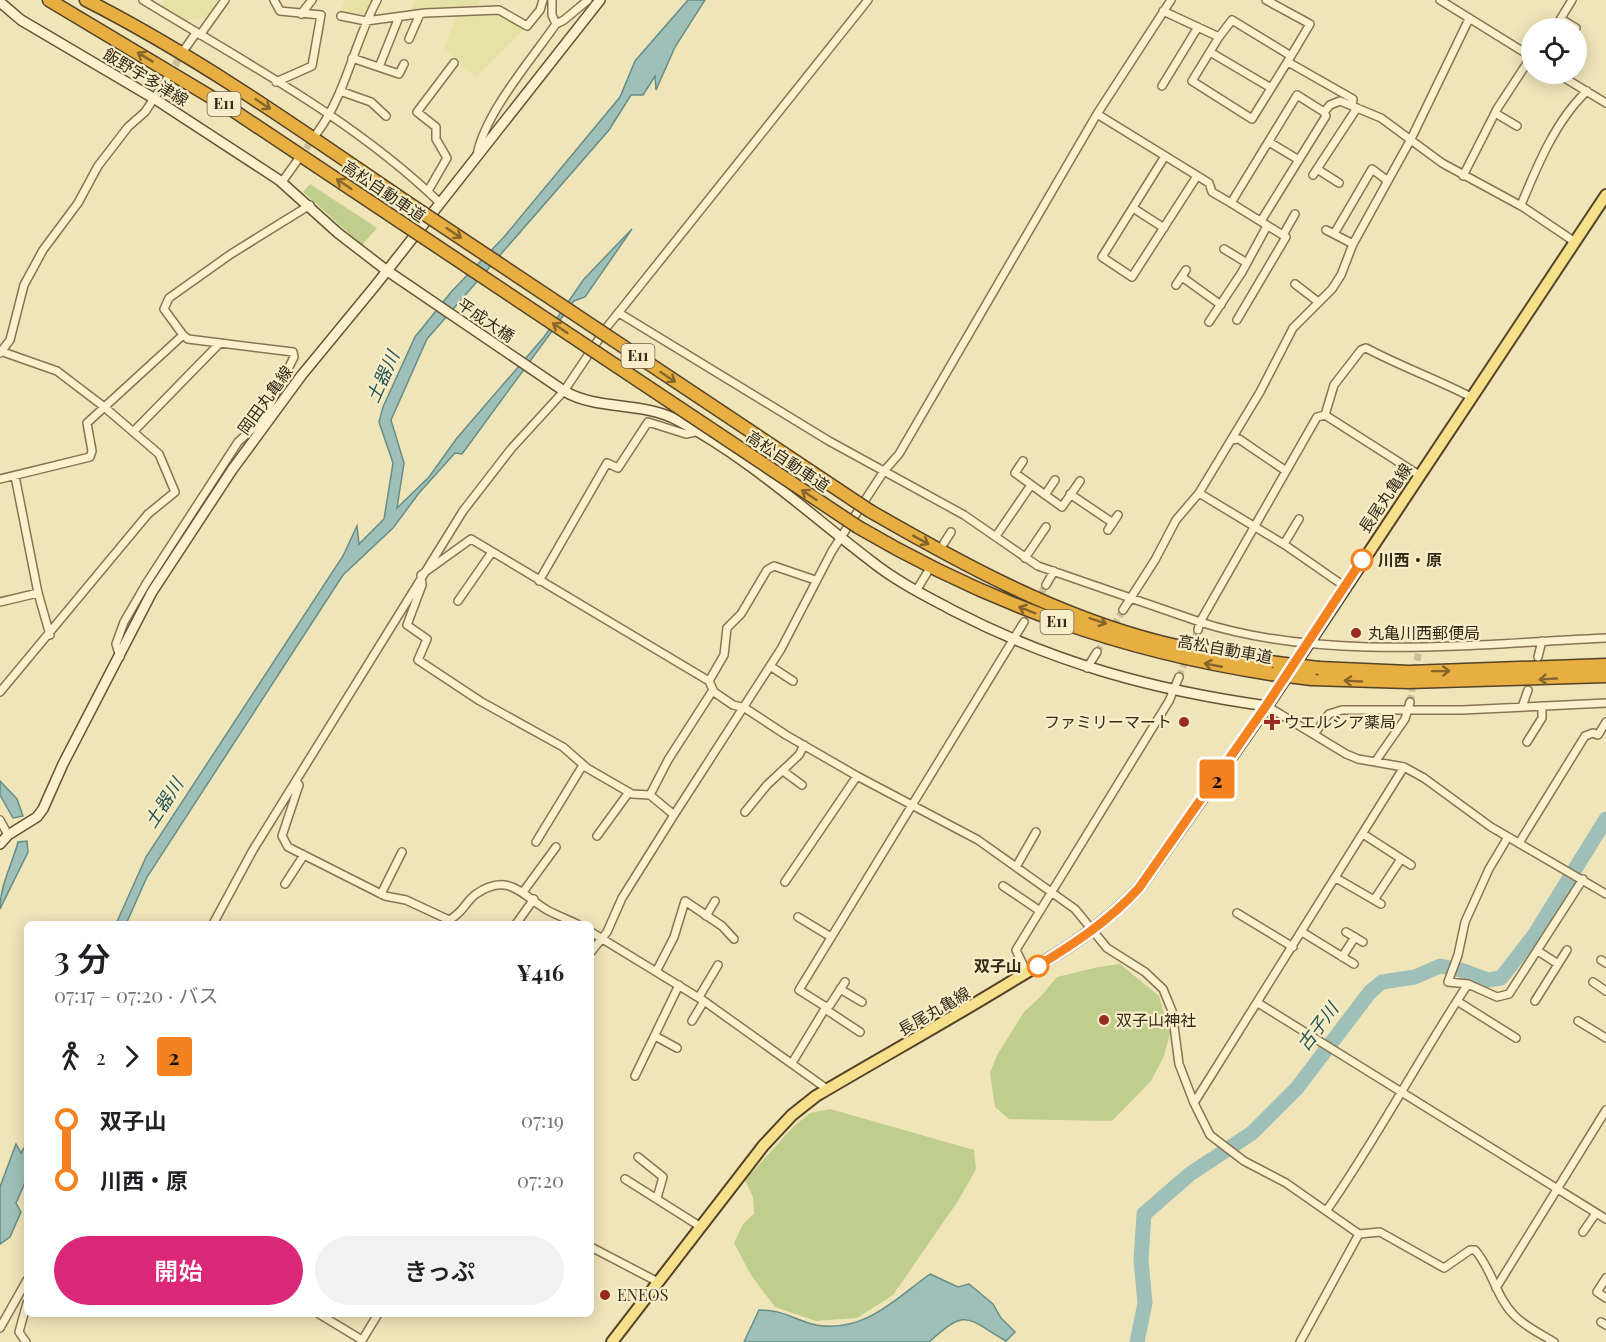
<!DOCTYPE html>
<html lang="ja">
<head>
<meta charset="utf-8">
<style>
  :root { --surface:#fff; --page:#f2f2f2; --text:#202124; --muted:#757577; --accent:#db2777 }
  body { margin:0; font-family:"Playfair Display","Noto Sans JP",serif; background:var(--page); color:var(--text); height:100vh; display:flex; flex-direction:column; font-size:22px; white-space:nowrap }
  * { box-sizing:border-box; margin:0 }
  p { font-size:20px; color:var(--muted) }
  .icon { flex:none; width:33px; height:33px; fill:none; stroke:currentColor; stroke-width:2; stroke-linecap:round; stroke-linejoin:round }
  .map { position:relative; flex:1; overflow:hidden }
  .details { position:absolute; left:24px; top:921px; width:570px; height:396px; display:flex; flex-direction:column; background:var(--surface); border-radius:9px; box-shadow:0 3px 15px #0003 }
  .details>* { flex:none }
  .badge { padding:0 12px; border-radius:4px; font-size:21px; line-height:39px }
  .buttons { position:absolute; left:1521px; top:18px; display:grid; gap:12px }
  .buttons a { display:grid; place-items:center; width:66px; height:66px; border-radius:50%; background:var(--surface); box-shadow:0 3px 15px #0003; font-size:30px }
  .map>.badge { position:absolute; translate:-50% -50%; box-shadow:0 0 0 3px #fff }
  .legs { display:flex; align-items:center; gap:9px; height:66px; padding:0 30px; font-size:20px }
  .legs p { margin-inline-start:auto }
  .headline { display:flex; align-items:center; justify-content:space-between; height:102px; padding:0 30px }
  h1 { font-size:33px; font-weight:600; line-height:45px }
  .cta { display:flex; gap:12px; margin-top:auto; padding:12px 30px }
  .cta a { flex:1; height:69px; border-radius:36px; background:var(--accent); color:#fff; font-size:24px; font-weight:600; line-height:69px; text-align:center }
  .cta a+a { background:var(--page); color:var(--text) }
  ul { padding:0 30px; list-style:none }
  li { display:flex; align-items:center; gap:21px; height:60px; font-size:22px }
  li i { display:grid; place-items:center; width:9px; height:100%; margin:0 8px; background:currentColor }
  li i::after { content:''; width:15px; height:15px; margin:-8px; border:4px solid; border-radius:50%; background:var(--surface) }
  li p { margin-inline-start:auto }
  li:first-child i { background:linear-gradient(#0000 50%,currentColor 0) }
  li:last-child i { background:linear-gradient(currentColor 50%,#0000 0) }
  .map>svg:first-child { display:block }
  .farmland { fill:#e6e2a6 }
  .green { fill:#c0ce8d }
  .water { fill:#9ec0b9; stroke:#668d87; stroke-width:1.5 }
  .lines { fill:none; stroke-linecap:round; stroke-linejoin:round }
  .river { stroke:#9ec0b9; stroke-width:15 }
  .street-tunnel { stroke:#cbbf99; stroke-width:7; stroke-dasharray:7 3.5; stroke-linecap:butt }
  .street-casing { stroke:#877453; stroke-width:10 }
  .secondary-casing { stroke:#685437; stroke-width:12 }
  .primary-casing { stroke:#544128; stroke-width:14 }
  .highway-casing { stroke:#544128; stroke-width:15 }
  .street { stroke:#fbf1cc; stroke-width:7 }
  .secondary { stroke:#fbf1cc; stroke-width:9 }
  .primary { stroke:#f7e08c; stroke-width:10 }
  .highway { stroke:#e7ae42; stroke-width:12 }
  .highway-bridge-casing { stroke:#544128; stroke-width:15; stroke-linecap:butt }
  .highway-bridge { stroke:#e7ae42; stroke-width:12 }
  .oneway { stroke:#85652b }
  .line-1-casing { stroke:#fff; stroke-width:14 }
  .line-1 { stroke:#f58220; stroke-width:9 }
  .stop-1-dot { fill:#fff; stroke:#f58220; stroke-width:3 }
  .poi-dot { fill:#992b20; stroke:#f7eec9; stroke-width:2 }
  .labels { text-anchor:middle; stroke-width:4.5; stroke-linejoin:round; paint-order:stroke }
  .shield { fill:#f7eec9; stroke:#6f644e; stroke-width:1.5 }
  .shield-label { font-size:15px; font-weight:bold; fill:#352919 }
  .street-label { font-size:16px; fill:#352919; stroke:#f7eec9 }
  .stop-label { font-size:16px; font-weight:bold; fill:#352919; stroke:#f7eec9; text-anchor:start }
  .poi-label { font-size:16px; fill:#352919; stroke:#f7eec9; text-anchor:start }
  .water-label { font-size:18px; font-style:italic; fill:#275456; stroke:#f7eec9 }
</style>
</head>
<body>
<div class="map">
<svg width="1606" height="1342" viewBox="0 0 1606 1342">
  <rect width="100%" height="100%" fill="#f0e5b9"/>
  <path class="farmland" d="M165 0H218L207 17 185 21 162 7Z
    M345 0H375L368 14 340 13Z
    M416 0H480L478 9 408 14Z
    M498 12 525 28 476 77 444 49 456 16Z"/>
  <path class="green" d="M310 184 377 228 362 245 303 192Z
    M1120 964 1159 996 1170 1033 1164 1056 1151 1081 1112 1121 1009 1119 995 1107 990 1073 997 1055 1024 1012 1041 996 1057 977 1098 967Z
    M830 1109 974 1150 976 1169 958 1201 893 1295 857 1318 816 1321 775 1307 751 1275 734 1243 743 1224 754 1214 753 1197 745 1180 794 1126 810 1113Z"/>
  <path class="water" d="M688 0H705L675 47 656 90 655 76 643 95H631L609 130 427 339 391 420 404 463 397 508 429 477 457 438 544 337 584 279 632 229 585 297 574 301 462 454 455 453 419 493 393 528 343 575 147 877 126 924H116L146 857 343 556 357 526 359 544 384 519 393 463 379 422 383 407 415 337 452 291 504 237 620 97 635 61Z
    M0 781 17 799 23 816 13 818 0 795Z
    M27 841 28 852 0 909C0 885 12 865 18 842Z
    M27 1143V1178L16 1203 21 1212 10 1237 0 1244V1187L16 1144 21 1153Z
    M930 1274 958 1287 969 1284 993 1304 1001 1318 1015 1332 1006 1341C965 1317 967 1308 929 1342H744L759 1310C786 1310 793 1320 816 1325 864 1333 894 1300 930 1274Z"/>
  <g class="lines">
    <path class="river" d="M1137 1342 1145 1303 1141 1260 1144 1214 1190 1174 1252 1133 1297 1088 1370 992 1382 982 1415 977 1440 966 1461 970 1488 980 1501 978 1535 934 1606 819"/>
    <path class="street-tunnel" d="M169 74 183 53
      M300 157 315 136
      M1024 622 1046 585
      M1097 652 1123 610
      M1179 677 1198 630
      M1410 702 1419 650"/>
    <defs>
      <path id="street" d="M143 0C244 62 353 119 439 202
        M274 0 280 11 321 15 312 66 276 82
        M1440 0 1532 57
        M1163 11 1219 37 1232 20 1291 56 1310 24 1266 0
        M301 14 312 0
        M341 16 366 21 425 13 499 10 527 26 540 10 543 0
        M1561 19 1576 28
        M556 24 564 20 588 0
        M1555 28 1572 0
        M200 35 225 0
        M1219 37 1192 81 1252 119 1291 56
        M409 39 420 14
        M184 50 196 33
        M1210 52 1271 88
        M352 58 399 74 404 64
        M1288 62 1353 99 1352 106
        M379 67 399 17
        M1558 74 1606 103
        M1162 86 1198 27
        M340 91 371 102 386 116
        M1495 113 1517 126
        M1097 114 1209 183 1212 192 1231 203 1297 95 1324 112 1330 105 1340 101 1381 118 1442 163 1523 207 1575 242
        M317 133C346 94 354 43 377 0
        M1269 142 1299 160
        M477 155C485 113 531 60 556 24L552 15V0
        M1165 156 1102 257 1132 277 1197 176
        M1317 169 1339 183
        M1313 175 1357 108
        M1463 176 1497 109 1531 57
        M282 182 297 161
        M428 191 447 158 436 139V127L417 112 454 63
        M1231 203 1286 237 1237 320
        M1521 205C1537 166 1556 120 1587 91
        M1133 208 1164 228
        M1261 221 1326 116 1324 112
        M1326 230 1353 244
        M1334 234 1372 169 1388 181
        M1283 235 1295 214
        M1224 249 1247 263
        M1182 277 1221 305
        M1295 284 1317 301
        M1176 285 1186 270
        M619 313 829 441 964 515 1038 566 1200 622C1324 662 1477 644 1606 638
        M1209 322 1242 272 1267 226
        M183 335 188 339 293 352 294 357 263 419 264 421
        M0 353 10 340 24 285 43 250 78 203 98 166 128 127 145 112 167 79
        M1325 415 1334 385 1361 350 1366 348C1400 366 1436 379 1471 397
        M1325 415 1419 475
        M133 432 220 343
        M1231 440 1239 439 1286 471
        M1023 461 1015 473 1062 507 1080 481
        M15 476 38 593 50 635
        M0 479 90 457 92 451 87 423 183 335 164 309 169 298 231 254 310 205
        M1070 494 1113 523
        M1045 495 1055 480
        M1108 530 1118 515
        M996 536 1031 485
        M944 543 951 532
        M1284 544 1299 519
        M1025 558 1046 527
        M539 581 607 463 618 468 648 422 686 434 695 432
        M1046 585 1054 571
        M1344 586 1285 545 1199 493 1260 392 1293 328 1332 289 1341 275 1353 244 1411 139 1469 19
        M916 591 927 573
        M458 601 492 552
        M0 602 38 593
        M1123 610 1155 560 1176 520 1199 493
        M1198 630 1200 622 1317 417 1325 415
        M120 657 116 644 124 622 146 584 238 442 263 419
        M1538 657 1542 641
        M770 666 793 681
        M1087 668 1097 652
        M709 681 724 655 727 628 741 614 767 570 774 566 815 580
        M0 692 148 514 175 492 159 454 103 406 57 371 3 352
        M1267 706 1346 754 1358 759 1404 767 1424 778 1491 827 1606 894
        M1522 707 1528 690
        M1315 733 1329 714 1342 710H1462L1606 703
        M1527 742 1542 718V706
        M1375 762 1405 719 1410 702
        M783 771 802 785
        M296 781 299 785 282 836 288 847 385 896 406 900 449 920C464 912 465 902 476 894 508 872 521 894 547 910 556 915 567 919 577 924
        M650 795 668 760 713 690
        M745 812 767 785 799 755 804 745
        M674 815 650 795 632 794 587 768 563 747 480 701 418 660 427 639 407 625 422 585 421 575 471 539 709 681 714 692 733 705 745 708 786 735 857 776 978 840 1075 909 1107 948 1145 972 1163 989 1172 1011 1179 1064 1194 1103 1210 1135 1244 1161 1286 1183 1359 1234 1380 1232 1444 1268 1470 1250H1475C1492 1269 1496 1297 1514 1315 1524 1326 1541 1334 1554 1342
        M0 820 8 835
        M1363 834 1411 865
        M597 836 629 792
        M536 842 583 765
        M1519 843 1585 736 1593 733 1598 735 1606 722
        M1016 867 1036 832
        M1336 878 1381 904
        M785 882 857 776
        M285 884 304 855
        M1003 886 1040 911
        M523 892 556 847
        M381 894 402 852
        M1374 900 1401 859
        M1237 913 1293 947
        M706 916 715 901
        M798 917 831 937
        M213 924 253 850 463 511 511 449 564 391 607 327 868 0
        M516 924 534 899
        M591 932 704 1001 827 1089
        M1302 932 1354 964
        M1346 932 1363 942
        M1538 951 1558 964
        M591 952 607 932 622 898 674 815 781 649 832 551 884 471 899 454 1097 114 1171 0
        M1342 957 1355 937
        M1601 960 1606 963
        M657 970 674 937 685 901 722 926 734 939
        M1027 973 1016 950 1169 701 1179 677
        M1593 982 1606 991
        M1468 984 1497 997 1509 994 1583 879
        M840 989 862 1002
        M699 997 718 965
        M1457 1001 1516 1038
        M1535 1001 1567 950
        M1258 1003 1606 1219
        M826 1007 830 1005 845 982
        M825 1009 860 1032
        M692 1021 704 1001
        M1578 1021 1606 1038
        M655 1036 677 1048
        M792 1063 826 1007 799 990 1024 622
        M635 1076 679 985
        M1194 1103 1404 767
        M638 1157 663 1177 657 1198
        M625 1179 701 1227
        M1327 1210C1378 1137 1419 1058 1468 984L1448 982 1458 955 1465 922 1489 869 1508 837
        M1583 1232 1596 1213
        M591 1247 658 1282
        M1606 1278 1597 1292 1606 1298
        M1496 1288 1606 1110
        M319 1314 362 1340
        M1601 1322 1606 1325
        M0 1328 27 1280
        M26 1342 19 1332 27 1303
        M361 1342 378 1314
        M1300 1342 1359 1234"/>
      <path id="secondary" d="M0 2 21 20 155 99 279 180 338 233 386 270 564 391C598 411 641 401 677 420 748 457 808 513 871 561 896 581 924 595 952 610 1054 663 1153 690 1267 706
        M0 844 8 835 37 817 43 809 63 764 152 592 232 470 301 376 375 286 600 0"/>
      <path id="primary" d="M612 1342 763 1146 792 1115 816 1096C882 1057 949 1020 1014 980 1060 953 1103 927 1139 888L1267 706 1606 195"/>
      <path id="highway" d="M49 0 231 109 393 217
        M86 0C198 57 301 130 405 201
        M870 511C962 564 1057 616 1160 642 1199 652 1238 657 1277 663
        M858 527C989 604 1121 651 1271 674
        M1319 668 1409 672 1606 665
        M1312 679 1408 682 1606 676"/>
    </defs>
    <use href="#street" class="street-casing"/>
    <use href="#secondary" class="secondary-casing"/>
    <use href="#primary" class="primary-casing"/>
    <use href="#highway" class="highway-casing"/>
    <use href="#street" class="street"/>
    <use href="#secondary" class="secondary"/>
    <use href="#primary" class="primary"/>
    <use href="#highway" class="highway"/>
    <defs>
      <path id="highway-bridge" d="M405 201 870 511
        M393 217 858 527
        M1277 663 1319 668
        M1271 674 1312 679"/>
    </defs>
    <use href="#highway-bridge" class="highway-bridge-casing"/>
    <use href="#highway-bridge" class="highway-bridge"/>
  </g>
  <defs><path id="oneway-shaft" d="M-6 0H5M1.5-3L5.5 0L1.5 3" fill="none" stroke-width="1.6" stroke-linecap="round" stroke-linejoin="round" transform="scale(1.5)"/></defs>
  <g class="oneway">
    <use href="#oneway-shaft" transform="translate(145 57) rotate(-149)"/>
    <use href="#oneway-shaft" transform="translate(263 104) rotate(34)"/>
    <use href="#oneway-shaft" transform="translate(344 184) rotate(-146)"/>
    <use href="#oneway-shaft" transform="translate(454 233) rotate(34)"/>
    <use href="#oneway-shaft" transform="translate(560 328) rotate(-146)"/>
    <use href="#oneway-shaft" transform="translate(668 377) rotate(34)"/>
    <use href="#oneway-shaft" transform="translate(809 495) rotate(-146)"/>
    <use href="#oneway-shaft" transform="translate(921 540) rotate(29)"/>
    <use href="#oneway-shaft" transform="translate(1027 610) rotate(-158)"/>
    <use href="#oneway-shaft" transform="translate(1098 621) rotate(18)"/>
    <use href="#oneway-shaft" transform="translate(1213 665) rotate(-169)"/>
    <use href="#oneway-shaft" transform="translate(1441 671) rotate(-1)"/>
    <use href="#oneway-shaft" transform="translate(1548 679) rotate(177)"/>
    <use href="#oneway-shaft" transform="translate(1353 681) rotate(-177)"/>
  </g>
  <g class="lines">
    <defs>
      <path id="line-1" d="M1038 966C1075 943 1109 921 1139 888L1266 706 1362 560"/>
    </defs>
    <use href="#line-1" class="line-1-casing"/>
    <use href="#line-1" class="line-1"/>
  </g>
  <g class="stop-1-dot">
    <circle cx="1362" cy="560" r="10"/>
    <circle cx="1038" cy="966" r="10"/>
  </g>
  <g class="poi-dot">
    <circle cx="1356" cy="633" r="6"/>
    <circle cx="1184" cy="722" r="6"/>
    <path d="M1269 713h6v6h6v6h-6v6h-6v-6h-6v-6h6z"/>
    <circle cx="1104" cy="1020" r="6"/>
    <circle cx="605" cy="1295" r="6"/>
  </g>
  <g class="labels">
    <g class="shield">
      <rect x="207.5" y="92" width="33" height="24" rx="4.5"/>
      <rect x="621.5" y="344" width="33" height="24" rx="4.5"/>
      <rect x="1040.5" y="610" width="33" height="24" rx="4.5"/>
    </g>
    <g class="shield-label">
      <text x="224" y="109">E11</text>
      <text x="638" y="361">E11</text>
      <text x="1057" y="627">E11</text>
    </g>
    <g class="street-label">
      <text transform="translate(146 77) rotate(31)" y="6">飯野宇多津線</text>
      <text transform="translate(384 191) rotate(34)" y="6">高松自動車道</text>
      <text transform="translate(486 320) rotate(34)" y="6">平成大橋</text>
      <text transform="translate(265 400) rotate(-54)" y="6">岡田丸亀線</text>
      <text transform="translate(788 461) rotate(34)" y="6">高松自動車道</text>
      <text transform="translate(1385 498) rotate(-56)" y="6">長尾丸亀線</text>
      <text transform="translate(1225 649) rotate(10)" y="6">高松自動車道</text>
      <text transform="translate(934 1011) rotate(-30)" y="6">長尾丸亀線</text>
    </g>
    <g class="stop-label">
      <text x="1378" y="566">川西・原</text>
      <text x="1022" y="972" text-anchor="end">双子山</text>
    </g>
    <g class="poi-label">
      <text x="1368" y="639">丸亀川西郵便局</text>
      <text x="1172" y="728" text-anchor="end">ファミリーマート</text>
      <text x="1284" y="728">ウエルシア薬局</text>
      <text x="1116" y="1026">双子山神社</text>
      <text x="617" y="1301">ENEOS</text>
    </g>
    <g class="water-label">
      <text transform="translate(383 377) rotate(-66)" y="6">土器川</text>
      <text transform="translate(164 803) rotate(-57)" y="6">土器川</text>
      <text transform="translate(1318 1027) rotate(-53)" y="6">古子川</text>
    </g>
  </g>
</svg>
<div class="buttons">
<a><svg class="icon" aria-label="locate" viewBox="0 0 24 24"><circle cx="12" cy="12" r="6"/><path d="M12 2v4M12 18v4M2 12h4M18 12h4"/></svg></a>
</div>
<b class="badge" style="left:1217px;top:779px;background:#f58220;color:#111">2</b>
<section class="details">
<div class="headline"><div><h1>3 分</h1><p>07:17 – 07:20 · バス</p></div><b>¥416</b></div>
<div class="legs"><svg class="icon" aria-label="walk" viewBox="0 0 24 24"><circle cx="13" cy="4" r="2"/><path d="M13 8l-2 6 4 7M11 14l-3 7M7 12l3-4h3l4 4"/></svg>2<svg class="icon" aria-label="forward" viewBox="0 0 24 24"><path d="M9 5l7 7-7 7"/></svg><b class="badge" style="background:#f58220;color:#111">2</b></div>
<ul>
<li><i style="color:#f58220"></i><b>双子山</b><p>07:19</p></li>
<li><i style="color:#f58220"></i><b>川西・原</b><p>07:20</p></li>
</ul>
<div class="cta"><a>開始</a><a>きっぷ</a></div>
</section>
</div>
</body>
</html>
